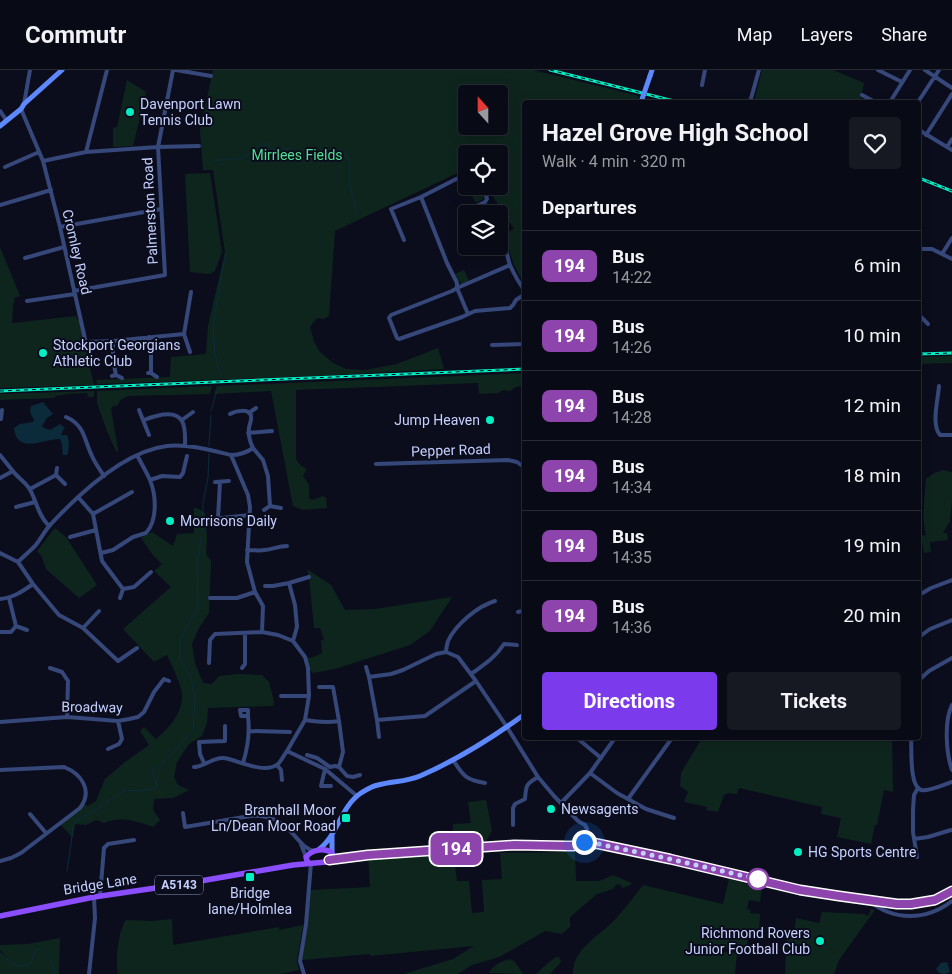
<!DOCTYPE html>
<html lang="en">
<head>
<meta charset="utf-8">
<style>
  :root { --surface:#080a15; --page:#161822; --text:#f1f3f6; --muted:#989aa0; --line:#292b34; --accent:#7c3aed }
  body { margin:0; font-family:Roboto,sans-serif; background:var(--page); color:var(--text); height:100vh; display:flex; flex-direction:column; font-size:19px; white-space:nowrap }
  * { box-sizing:border-box; margin:0 }
  p { font-size:16px; color:var(--muted) }
  .icon { flex:none; width:28px; height:28px; fill:none; stroke:currentColor; stroke-width:2; stroke-linecap:round; stroke-linejoin:round }
  .map { position:relative; flex:1; overflow:hidden }
  .details { position:absolute; left:522px; top:30px; width:399px; height:640px; display:flex; flex-direction:column; background:var(--surface); border-radius:5px; box-shadow:0 2px 12px #0003,0 0 0 1px var(--line) }
  .details>* { flex:none }
  .badge { padding:0 10px; border-radius:8px; font-size:18px; line-height:32px }
  .needle { width:32px; rotate:339deg }
  .buttons { position:absolute; left:458px; top:15px; display:grid; gap:10px }
  .buttons a { display:grid; place-items:center; width:50px; height:50px; border-radius:5px; background:var(--surface); box-shadow:0 2px 12px #0003,0 0 0 1px var(--line); font-size:25px }
  .you { position:absolute; width:25px; height:25px; margin:-12px; border:4px solid #fff; border-radius:50%; background:#1a73e8; box-shadow:0 0 0 8px #1a73e833 }
  .map>.badge { position:absolute; translate:-50% -50%; box-shadow:0 0 0 2px #fff }
  h2 { padding:0 20px; font-size:19px; line-height:45px }
  .round { display:grid; place-items:center; flex:none; width:52px; height:52px; border-radius:5px; background:var(--page) }
  .head { display:flex; align-items:center; justify-content:space-between; height:85px; padding:0 20px }
  h1 { font-size:24px; font-weight:700; line-height:38px }
  .cta { display:flex; gap:10px; margin-top:auto; padding:10px 20px }
  .cta a { flex:1; height:58px; border-radius:5px; background:var(--accent); color:#fff; font-size:20px; font-weight:700; line-height:58px; text-align:center }
  .cta a+a { background:var(--page); color:var(--text) }
  ul { padding:0; list-style:none }
  li { display:flex; align-items:center; gap:15px; height:70px; padding:0 20px; border-top:1px solid var(--line) }
  li div { flex:1 }
  li b { display:block; font-size:19px }
  li em { font-style:normal }
  li .badge { min-width:55px; font-weight:700; text-align:center }
  header { display:flex; align-items:center; gap:30px; box-sizing:border-box; height:70px; padding:0 25px; background:var(--surface); border-bottom:1px solid var(--line) }
  header strong { font-size:24px }
  nav { display:flex; gap:28px; margin-inline-start:auto; font-size:18px }
  .map>svg:first-child { display:block }
  .green { fill:#0e251e; fill-rule:evenodd }
  .water { fill:#0b2b3b }
  .lines { fill:none; stroke-linecap:round; stroke-linejoin:round }
  .stream { stroke:#0b2b3b; stroke-width:1 }
  .street { stroke:#36477a; stroke-width:4 }
  .secondary { stroke:#5e88fe; stroke-width:5 }
  .primary { stroke:#8a4efe; stroke-width:5.5 }
  .rail-casing { stroke:#02efc3; stroke-width:3 }
  .rail { stroke:#0b0d1c; stroke-width:1; stroke-dasharray:4; stroke-linecap:butt }
  .secondary-bridge { stroke:#5e88fe; stroke-width:5 }
  .line-casing { stroke:#fff; stroke-width:11 }
  .line { stroke:#8e44ad; stroke-width:8 }
  .walk { stroke:#c6d0ff; stroke-width:5; stroke-dasharray:0 9 }
  .poi-dot { fill:#02efc3; stroke:#0b0d1c; stroke-width:2 }
  .stop-dot { fill:#fff; stroke:#8e44ad; stroke-width:2.5 }
  .labels { text-anchor:middle; stroke-width:4; stroke-linejoin:round; paint-order:stroke }
  .shield { fill:#0b0d1c; stroke:#8e96bb; stroke-width:1 }
  .shield-label { font-size:12px; font-weight:bold; fill:#c6d0ff }
  .poi-label { font-size:14px; fill:#c6d0ff; stroke:#0b0d1c; text-anchor:start }
  .park-label { font-size:14px; fill:#54dd93; stroke:#0b0d1c }
  .street-label { font-size:14px; fill:#c6d0ff; stroke:#0b0d1c }
</style>
</head>
<body>
<header>
<strong>Commutr</strong>
<nav><a>Map</a><a>Layers</a><a>Share</a></nav>
</header>
<div class="map">
<svg width="952" height="904" viewBox="0 0 952 904">
  <rect width="100%" height="100%" fill="#0b0d1c"/>
  <path class="green" d="M213 0H533L639 26 636 32H525V215L513 193 508 176 500 166 514 159 486 116H499V84H466V99L335 161 329 246 324 249 317 248 310 257 314 272 320 282 333 293 346 299 365 300 397 294 438 278 444 299 315 306 97 314 96 310 170 307 171 287 206 284 208 256 225 182 213 100H203L200 60ZM466 24H499V56H466Z
    M762 0H833L864 13 860 32H754Z
    M127 10 146 22 133 76 113 77V58L117 57Z
    M210 103 222 182 215 201 210 204 190 202 185 104Z
    M478 118 483 126V129L476 133 470 123Z
    M0 177 20 226 14 228 15 230 13 234 12 253 76 246 78 250H79L94 315 0 318Z
    M464 200 469 211 461 214 460 211H458L455 204Z
    M952 286V293L919 294V287Z
    M525 303V316L515 317 511 321 503 320 498 323 479 324 478 313 296 320V389L300 395 307 399 305 402 303 406 309 415V428L312 430 323 426 326 428 327 438 303 440 293 436 271 321 214 324 217 316Z
    M212 316 210 324 128 326 120 330 118 335 112 337 111 339 118 380V382L116 381 107 361 97 333V321Z
    M94 321V327H88L87 323 67 324 56 326 54 328 0 330V324Z
    M943 400 952 402V430L950 451 943 463H947L948 470 930 472 931 482 924 483 921 466 926 465C921 446 925 428 926 409L934 403Z
    M194 438H197L205 443 207 467 206 484 211 491 209 543 199 558 192 574 195 593 203 613 212 614 219 606 238 604 262 605 269 612 274 632 273 636 208 638 207 653 202 666 189 674 177 692 174 707 178 715 189 720 173 728 154 729 153 740 160 750 153 757C135 751 122 746 104 753L96 750 86 755 75 754 73 768 60 754 83 734 88 736 96 731 105 709 125 692 149 675 140 661 144 657 156 669C170 657 183 643 182 623 181 614 171 594 167 585L154 592 123 559 171 517 154 501 162 494 152 484 141 468 152 462 173 476 177 464 194 463Z
    M55 458 66 467 97 515 79 528 46 499 42 487 37 481Z
    M307 499 331 515 345 540 375 539 452 527 430 561 410 575 335 599 313 603 308 598 305 587 311 588 322 583 321 570H324L320 558H314L309 507Z
    M702 668H773L779 670V668H892L893 722 884 720 877 755H875L871 774 837 767 841 748 821 744 822 737 739 718 737 724 729 723 724 725 718 742 706 740 707 737 684 732 688 722 680 716 681 703Z
    M486 730 492 761 485 773 453 776V754L471 753 468 732Z
    M453 780 457 811H469L472 843 484 842 482 810 502 809 500 783 575 782 576 811H599L613 805 632 813 630 815 623 818 619 814 616 815 613 819 597 824 570 847V857L562 864 545 861 499 887 472 895 458 904H404L453 889 474 876 370 886V884L302 890 310 820 370 817 368 785Z
    M729 809 762 818 760 832 749 830 747 839 751 840 750 843 760 844 759 861 749 860 746 881 706 876V879L723 882 737 883 735 904H573C572 877 604 864 619 845 628 835 635 825 643 815L723 834Z
    M871 839 875 840 839 890 834 904H785L787 866H794L796 848 819 853 822 842 864 844 868 846Z
    M172 849 173 875 279 857V860L303 855 297 891 299 900 281 904H118C115 891 118 861 126 850L152 851Z
    M60 868 59 904H0V882L8 889 0 880V875L28 874Z
    M556 887 560 888 561 892 550 904H536L548 893Z
    M510 889 515 892 523 904 489 903C493 895 502 891 510 889Z"/>
  <path class="water" d="M43 332 53 344 47 348 42 356 44 358 50 360 60 354 65 358 63 360 61 365H67L69 372 68 383 67 385H63C62 379 63 375 60 369 42 369 17 385 14 358L20 354 33 352 34 350 30 342 31 336Z
    M947 892 950 902 945 904 939 903 936 899 941 893Z"/>
  <g class="lines">
    <path class="stream" d="M339 78 350 89V117L357 143
      M214 91 227 89H240L265 73C274 82 278 81 291 78
      M220 304 215 284 213 255 226 181
      M211 341 217 320
      M209 376 211 345
      M202 463 203 433 208 408 209 383
      M67 801 74 752 95 740 125 720 141 721 158 717 152 700 169 688 193 659 195 631 191 607 180 590V571L190 551 198 539 197 494 201 467
      M0 883C10 892 17 901 31 893L36 879H40C51 887 53 891 55 904"/>
    <path class="street" d="M176 0 211 6
      M878 0 902 12
      M925 0 952 18
      M702 15 705 0
      M862 25 875 32
      M750 32 759 0
      M890 32 910 0
      M918 32 939 0
      M24 34 30 0
      M21 39 43 91 86 82 158 77 199 76
      M0 41 7 51
      M919 60 952 80
      M926 65 952 24
      M947 77 952 69
      M86 82 107 0
      M43 91 60 157 87 278
      M5 97 39 82
      M421 127 447 193 457 213V218L468 244
      M0 135 51 120
      M466 145 467 141 485 132 487 129 486 126 480 116
      M60 157 161 139
      M499 168C508 176 506 185 510 195 514 204 519 213 525 221
      M404 170 391 139 421 127 466 104
      M919 179H932L952 189
      M942 184 952 168
      M25 188 64 177
      M510 195 457 218 452 221 391 245 389 248 397 268 399 269 462 247 475 241 510 238 513 235 516 230 525 224
      M74 221 165 205 158 77 173 0
      M27 231 75 224
      M919 245 928 254
      M184 264 190 282
      M149 267 151 280V303
      M113 271V290L116 305
      M86 272 113 271 184 264 191 222
      M492 275 525 274
      M148 303H151L157 307
      M112 306 116 305 122 308
      M939 316C938 330 931 355 940 365H952
      M139 340 149 365
      M249 343 256 338
      M230 344C235 341 250 338 251 346 252 350 249 355 249 358 248 365 250 372 253 378 246 383 240 385 231 385
      M66 347C85 355 84 370 92 386 95 393 100 400 104 406
      M0 349H1L2 340
      M144 350C154 346 175 339 182 351 186 358 185 368 185 376
      M182 350 193 342
      M248 363 272 361
      M253 378 263 390 268 406 270 436 264 440
      M0 385C4 390 8 395 12 400 17 407 23 410 29 418 37 431 37 444 49 456
      M376 394 508 390 517 392 525 398
      M57 398 56 405 65 414
      M0 408 13 401
      M150 410 162 406 180 407 183 403 187 386
      M215 412 229 411
      M30 419 56 405
      M78 427 93 444 102 491 123 519 134 517 151 502
      M270 436 281 438
      M16 437 35 432
      M93 444 132 422
      M218 448 220 412
      M212 449 250 445
      M70 467 96 460
      M247 480C253 480 259 481 265 480 273 479 279 476 287 476
      M0 483 18 492 33 514 59 545 83 558 118 591 137 578
      M101 483 113 480 133 467 146 463C158 450 156 425 150 410 146 401 141 393 137 385
      M18 492C24 486 30 481 35 476 41 469 45 460 51 454 79 424 125 381 167 376 189 374 210 380 231 385L248 425 250 437 247 492 255 522 263 536 262 562
      M289 513 309 507
      M265 516H273L289 513 295 535 297 557 293 571
      M919 525 931 518 952 510
      M120 528 123 519
      M210 528H237L255 522
      M0 529C13 528 23 521 33 514
      M518 542 525 540
      M16 556 27 560
      M83 558 99 541
      M0 562H11L16 556 9 528
      M919 567 930 559 952 550
      M446 582C446 579 447 574 448 571 456 554 478 536 495 531
      M209 593 210 570 215 564 262 562 278 565 293 571 305 587 308 598 309 626 305 650 287 681 325 699 357 726
      M366 597 369 607 377 650 425 646 476 611
      M50 598 62 602 68 611 67 647
      M242 598 245 594V563
      M471 604C485 594 495 588 504 574L517 575
      M369 607 391 604 403 600 436 584 446 582 458 587 476 611 507 657 538 707 554 726 578 751 585 755 587 759 588 766
      M919 610 929 601 952 588
      M319 617H333L339 651
      M281 626H309
      M952 635C944 651 946 683 952 700
      M305 650C317 652 327 653 339 651L343 682 339 697 347 706 353 707 360 705
      M377 650 379 667
      M0 652 67 647 118 651 129 649 138 647 144 642 154 622 164 609 169 611
      M250 661 290 662
      M577 668 601 688
      M911 668C912 679 909 716 921 720 928 722 945 714 952 712
      M108 679 119 674 122 669 118 651
      M307 685 317 688 330 697 335 696 339 697
      M453 690C463 705 465 710 485 713
      M204 693 200 684 199 672 225 671V656
      M243 693C248 677 250 663 248 646H241L240 640H248V646
      M277 695 281 700 282 710
      M194 697C205 697 212 687 224 688 238 690 264 705 278 694 281 691 284 685 287 681
      M325 699 321 716H331
      M0 700 64 697C82 704 93 721 80 738L21 783 11 788 0 791
      M590 703 617 723 646 739 674 748
      M628 729 672 668
      M561 733 590 703 615 668
      M183 743 185 757 250 746C265 745 279 749 290 761 298 768 303 779 315 781
      M30 744 46 763
      M513 755V738L515 734 525 729C526 715 526 714 538 707
      M914 769 928 767 951 760
      M301 774 306 787
      M917 787 913 762V740L914 725 918 718
      M100 826 104 778 108 774 134 770
      M869 831C894 851 926 851 952 831
      M89 904 95 848 94 827
      M304 904 300 891 306 854 311 793"/>
    <path class="secondary" d="M650 6 652 0
      M0 56 21 39 24 34 62 0
      M318 780C338 766 340 737 361 723 366 720 372 716 378 715 392 711 406 712 420 706 457 690 492 668 525 644
      M332 782V766"/>
    <path class="primary" d="M584 771a5 5 0 1 1 10 0a5 5 0 1 1-10 0Z
      M594 773 670 789 800 819 839 826 897 834H911L935 830 952 821
      M309 793 307 791 306 787C312 780 325 777 332 783L331 788 329 790
      M0 846 94 827 183 814 293 795 326 792 368 785 516 775 567 776H574L584 772"/>
    <defs>
      <path id="rail" d="M550 0 678 32
        M919 108 952 121
        M919 284 952 283
        M0 321 525 299"/>
    </defs>
    <use href="#rail" class="rail-casing"/>
    <use href="#rail" class="rail"/>
    <path class="secondary-bridge" d="M641 32 650 6"/>
  </g>
  <g class="lines">
    <defs>
      <path id="line" d="M329 790 368 785 514 775 567 776H574L584 772 585 774 589 776 592 775 594 773 670 789 800 820 839 826 897 834H911L935 830 952 821"/>
    </defs>
    <use href="#line" class="line-casing"/>
    <use href="#line" class="line"/>
    <path class="walk" d="M584 772 585 774 589 776 592 775 594 773 670 789 758 809"/>
  </g>
  <g class="poi-dot">
    <circle cx="130" cy="42" r="5"/>
    <circle cx="43" cy="283" r="5"/>
    <circle cx="490" cy="350" r="5"/>
    <circle cx="170" cy="451" r="5"/>
    <circle cx="551" cy="739" r="5"/>
    <rect x="341" y="743" width="10" height="10" rx="2.5"/>
    <circle cx="798" cy="782" r="5"/>
    <rect x="245" y="802" width="10" height="10" rx="2.5"/>
    <circle cx="820" cy="871" r="5"/>
  </g>
  <circle class="stop-dot" cx="758" cy="809" r="10"/>
  <g class="labels">
    <rect class="shield" x="155" y="805.5" width="48" height="19" rx="4"/>
    <g class="shield-label">
      <text x="179" y="819">A5143</text>
    </g>
    <g class="poi-label">
      <text x="140" y="39">Davenport Lawn<tspan x="140" dy="16">Tennis Club</tspan></text>
      <text x="53" y="280">Stockport Georgians<tspan x="53" dy="16">Athletic Club</tspan></text>
      <text x="480" y="355" text-anchor="end">Jump Heaven</text>
      <text x="180" y="456">Morrisons Daily</text>
      <text x="561" y="744">Newsagents</text>
      <text x="336" y="745" text-anchor="end">Bramhall Moor<tspan x="336" dy="16">Ln/Dean Moor Road</tspan></text>
      <text x="808" y="787">HG Sports Centre</text>
      <text x="250" y="828" text-anchor="middle">Bridge<tspan x="250" dy="16">lane/Holmlea</tspan></text>
      <text x="810" y="868" text-anchor="end">Richmond Rovers<tspan x="810" dy="16">Junior Football Club</tspan></text>
    </g>
    <g class="park-label">
      <text x="297" y="90">Mirrlees Fields</text>
    </g>
    <g class="street-label">
      <text transform="translate(150 141) rotate(-93)" y="5">Palmerston Road</text>
      <text transform="translate(77 182) rotate(77)" y="5">Cromley Road</text>
      <text transform="translate(451 380) rotate(-2)" y="5">Pepper Road</text>
      <text transform="translate(92 637) rotate(1)" y="5">Broadway</text>
      <text transform="translate(100 814) rotate(-9)" y="5">Bridge Lane</text>
    </g>
  </g>
</svg>
<div class="buttons">
<a><svg class="needle" viewBox="-14 -14 28 28"><path d="M0-13l5 13h-10z" fill="#e53935"/><path d="M0 13l5-13h-10z" fill="#989aa0"/></svg></a>
<a><svg class="icon" aria-label="locate" viewBox="0 0 24 24"><circle cx="12" cy="12" r="6"/><path d="M12 2v4M12 18v4M2 12h4M18 12h4"/></svg></a>
<a><svg class="icon" aria-label="layers" viewBox="0 0 24 24"><path d="M12 4l9 5-9 5-9-5zM3 14l9 5 9-5"/></svg></a>
</div>
<div class="you" style="left:584px;top:772px"></div>
<b class="badge" style="left:456px;top:779px;background:#8e44ad;color:#fff">194</b>
<section class="details">
<div class="head"><div><h1>Hazel Grove High School</h1><p>Walk · 4 min · 320 m</p></div><a class="round"><svg class="icon" aria-label="heart" viewBox="0 0 24 24"><path d="M12 20l-8-8c-3-5 5-10 8-4 3-6 11-1 8 4z"/></svg></a></div>
<h2>Departures</h2>
<ul>
<li><span class="badge" style="background:#8e44ad;color:#fff">194</span><div><b>Bus</b><p>14:22</p></div><em>6 min</em></li>
<li><span class="badge" style="background:#8e44ad;color:#fff">194</span><div><b>Bus</b><p>14:26</p></div><em>10 min</em></li>
<li><span class="badge" style="background:#8e44ad;color:#fff">194</span><div><b>Bus</b><p>14:28</p></div><em>12 min</em></li>
<li><span class="badge" style="background:#8e44ad;color:#fff">194</span><div><b>Bus</b><p>14:34</p></div><em>18 min</em></li>
<li><span class="badge" style="background:#8e44ad;color:#fff">194</span><div><b>Bus</b><p>14:35</p></div><em>19 min</em></li>
<li><span class="badge" style="background:#8e44ad;color:#fff">194</span><div><b>Bus</b><p>14:36</p></div><em>20 min</em></li>
</ul>
<div class="cta"><a>Directions</a><a>Tickets</a></div>
</section>
</div>
</body>
</html>
